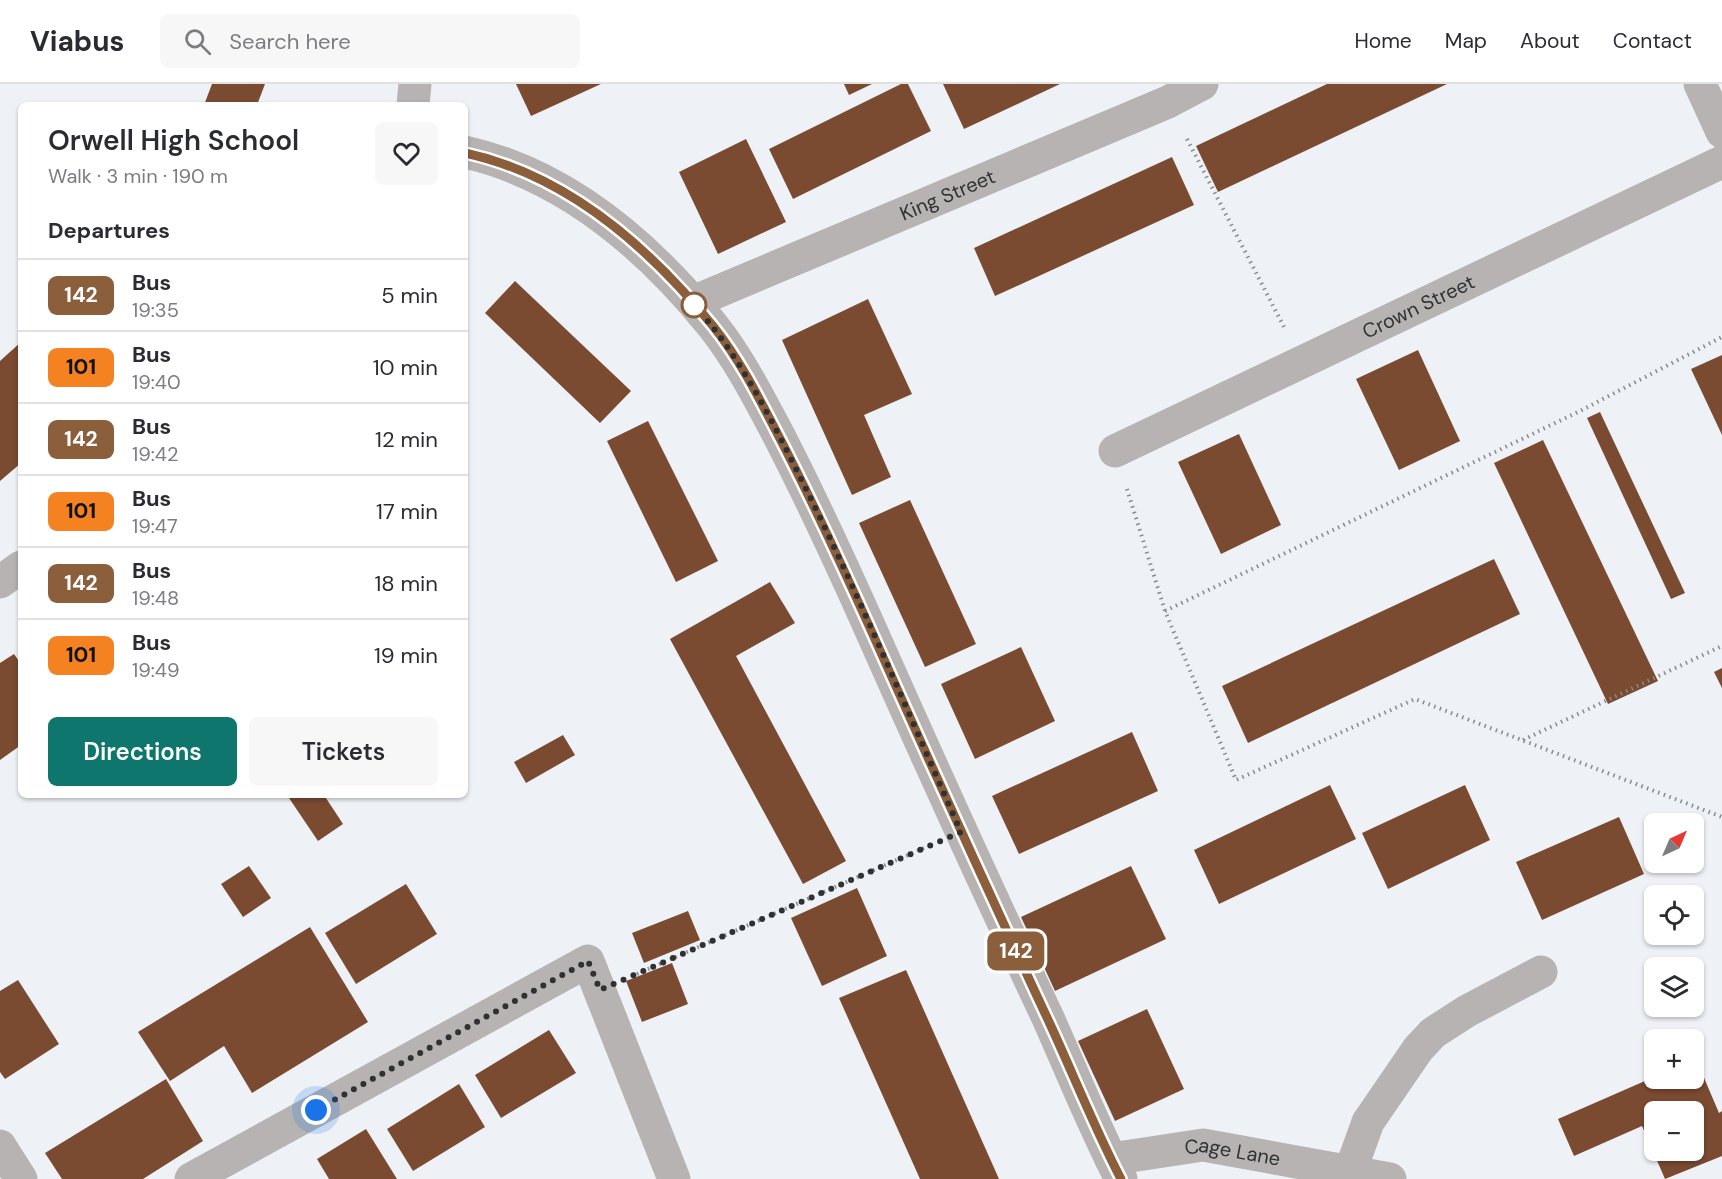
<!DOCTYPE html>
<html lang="en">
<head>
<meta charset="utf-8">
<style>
  :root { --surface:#fff; --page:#f7f7f7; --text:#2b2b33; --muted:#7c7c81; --line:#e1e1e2; --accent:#0f766e }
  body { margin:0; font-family:"DM Sans",sans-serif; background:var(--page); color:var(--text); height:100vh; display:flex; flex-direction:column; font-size:22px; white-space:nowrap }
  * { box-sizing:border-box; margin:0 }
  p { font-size:20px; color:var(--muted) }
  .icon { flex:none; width:33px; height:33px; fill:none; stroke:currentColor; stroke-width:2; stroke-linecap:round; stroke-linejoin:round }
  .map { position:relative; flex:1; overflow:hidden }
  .sheet { position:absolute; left:18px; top:18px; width:450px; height:696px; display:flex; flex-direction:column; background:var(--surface); border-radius:9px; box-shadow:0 2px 4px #0004 }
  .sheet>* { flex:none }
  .badge { padding:0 12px; border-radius:9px; font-size:21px; line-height:39px }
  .needle { width:39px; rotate:44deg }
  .tools { position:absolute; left:1644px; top:729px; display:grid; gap:12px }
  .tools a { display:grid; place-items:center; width:60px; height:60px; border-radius:9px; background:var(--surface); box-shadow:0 2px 4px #0004; font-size:30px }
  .you { position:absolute; width:30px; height:30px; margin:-15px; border:4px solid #fff; border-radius:50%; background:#1a73e8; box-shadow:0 0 0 9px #1a73e833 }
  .map>.badge { position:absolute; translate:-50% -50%; box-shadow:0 0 0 3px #fff }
  h2 { padding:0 30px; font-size:22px; line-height:54px }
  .round { display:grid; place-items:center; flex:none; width:63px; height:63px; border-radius:9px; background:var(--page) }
  .headline { display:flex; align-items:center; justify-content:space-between; height:102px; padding:0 30px }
  h1 { font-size:28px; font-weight:600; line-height:45px }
  .action { display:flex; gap:12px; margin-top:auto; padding:12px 30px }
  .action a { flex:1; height:69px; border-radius:9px; background:var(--accent); color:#fff; font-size:24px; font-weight:600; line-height:69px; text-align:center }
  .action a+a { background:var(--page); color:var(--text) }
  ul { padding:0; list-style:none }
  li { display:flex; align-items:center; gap:18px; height:72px; padding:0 30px; border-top:2px solid var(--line) }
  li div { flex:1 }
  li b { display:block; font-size:22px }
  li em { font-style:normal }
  li .badge { min-width:66px; font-weight:700; text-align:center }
  header { display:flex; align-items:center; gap:36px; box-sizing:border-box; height:84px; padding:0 30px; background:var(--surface); border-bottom:2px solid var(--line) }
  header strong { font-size:28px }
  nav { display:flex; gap:33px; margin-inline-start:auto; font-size:21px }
  .search { width:420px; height:54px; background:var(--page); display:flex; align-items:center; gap:15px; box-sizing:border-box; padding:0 21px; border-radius:9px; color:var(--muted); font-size:22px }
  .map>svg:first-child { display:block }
  .building { fill:#7a4a31; fill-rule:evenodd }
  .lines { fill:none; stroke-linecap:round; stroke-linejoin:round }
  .path { stroke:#888a8e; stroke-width:4; stroke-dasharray:1.5 4.5; stroke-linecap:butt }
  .minor { stroke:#b6b3b2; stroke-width:33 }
  .line-casing { stroke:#fff; stroke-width:14 }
  .line { stroke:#8b5e3c; stroke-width:9 }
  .walk { stroke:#303133; stroke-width:6; stroke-dasharray:0 10.8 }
  .stop-dot { fill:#fff; stroke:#8b5e3c; stroke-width:3 }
  .labels { text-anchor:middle; stroke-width:6; stroke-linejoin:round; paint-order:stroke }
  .street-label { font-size:20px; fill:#303133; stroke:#fff }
</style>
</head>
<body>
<header>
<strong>Viabus</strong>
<div class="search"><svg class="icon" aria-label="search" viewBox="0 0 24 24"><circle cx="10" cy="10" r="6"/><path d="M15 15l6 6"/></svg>Search here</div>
<nav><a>Home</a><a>Map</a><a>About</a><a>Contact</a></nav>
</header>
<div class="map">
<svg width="1722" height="1095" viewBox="0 0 1722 1095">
  <rect width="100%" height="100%" fill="#eef2f7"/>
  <path class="building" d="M212 0H265L257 21H204Z
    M516 0H601L531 32Z
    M844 0H872L849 11Z
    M901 0H908L931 47 793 115 769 65Z
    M943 0H1060L964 45Z
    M1327 0H1447L1218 108 1196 62Z
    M746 55 786 138 718 170 679 88Z
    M1172 73 1194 121 995 212 974 164Z
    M515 197 631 307 600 339 485 229Z
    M868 215 912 310 864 331 891 393 852 411 782 256Z
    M21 258V379L0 397V277Z
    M1418 266 1460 357 1399 386 1356 295Z
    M1722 271V351L1691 285Z
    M1600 328 1685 509 1671 515 1587 334Z
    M648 337 718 477 676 498 607 357Z
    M1239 350 1281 441 1221 470 1178 378Z
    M1543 356 1658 597 1608 620 1494 379Z
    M910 416 976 560 925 583 859 439Z
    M1494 475 1520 530 1248 659 1222 602Z
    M770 498 795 539 736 572 846 777 803 800 670 555Z
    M1021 563 1055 637 975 675 941 600Z
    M14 570 21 580V661L0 676V579Z
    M1722 584V604L1714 588Z
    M1132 648 1158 707 1019 770 992 712Z
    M563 651 575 671 526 699 514 678Z
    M1330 701 1356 755 1219 820 1194 766Z
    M1465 701 1490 756 1388 805 1362 749Z
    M293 711H324L343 740 318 757 289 714Z
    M1619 733 1644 790 1542 836 1516 778Z
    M249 782 271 814 243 833 221 800Z
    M1131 782 1166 855 1055 907 1021 833Z
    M406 800 437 850 356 900 325 849Z
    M857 804 887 872 822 902 791 834Z
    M688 827 700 856 644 879 632 849Z
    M310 843 368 938 252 1009 224 962 170 997 138 948Z
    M672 879 688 920 642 938 626 897Z
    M906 886 999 1095H920L839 914Z
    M18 896 59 960 5 995 0 988V907Z
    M1147 925 1184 1005 1115 1037 1078 957Z
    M549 946 576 989 501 1034 475 991Z
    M1696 975 1719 1029 1722 1027V1072L1665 1095 1642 1042 1574 1072 1558 1035 1654 993 1694 994V976ZM1654 1028H1694V1066H1654Z
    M166 995 203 1057 143 1095H62L45 1069Z
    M459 1000 485 1043 413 1087 387 1045Z
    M366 1045 397 1095H329L317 1075Z"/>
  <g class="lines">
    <path class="path" d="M1187 55 1284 243
      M1127 405 1165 527 1236 696 1415 615 1722 733
      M1165 527 1580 327 1722 253
      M1523 656 1722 562
      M637 890 924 764"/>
    <g class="minor">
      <path d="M1700 0 1722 48"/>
      <path d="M413 21 415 0"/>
      <path d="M465 68C567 91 649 163 713 242 739 275 759 314 778 350 811 414 841 479 870 544 928 675 987 805 1048 934 1072 988 1094 1043 1121 1095"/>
      <path id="s1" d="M693 218 1168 18 1202 0"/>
      <path id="s2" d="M1115 367 1722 78"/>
      <path d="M0 498 21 483"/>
      <path d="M0 1062 21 1095"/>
      <path id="s3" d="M1111 1075 1203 1061 1390 1095"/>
      <path d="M1350 1088 1368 1038 1418 965 1433 949 1467 927 1541 888"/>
      <path d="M191 1095 588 877 674 1095"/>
    </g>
  </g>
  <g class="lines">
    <defs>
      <path id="line" d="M465 69C567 91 649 163 713 242 738 273 757 310 775 345 809 410 840 477 870 544 929 677 989 809 1050 940 1074 992 1095 1045 1121 1095"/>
    </defs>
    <use href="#line" class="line-casing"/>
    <use href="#line" class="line"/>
    <path class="walk" d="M316 1026 588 877 600 906 961 748C909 631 860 513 803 399 772 337 740 271 694 221"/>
  </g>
  <circle class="stop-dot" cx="694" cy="221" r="12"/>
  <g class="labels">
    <g class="street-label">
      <text dy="7" stroke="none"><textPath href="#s1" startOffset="276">King Street</textPath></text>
      <text dy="7" stroke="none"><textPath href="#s2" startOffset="336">Crown Street</textPath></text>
      <text dy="7" stroke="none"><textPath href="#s3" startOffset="123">Cage Lane</textPath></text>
    </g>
  </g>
</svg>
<div class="tools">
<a><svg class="needle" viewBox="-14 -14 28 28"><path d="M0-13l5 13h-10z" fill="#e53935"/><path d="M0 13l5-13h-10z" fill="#7c7c81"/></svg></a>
<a><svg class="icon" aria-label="locate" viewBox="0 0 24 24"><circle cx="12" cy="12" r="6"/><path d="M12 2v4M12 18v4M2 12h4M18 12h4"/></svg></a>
<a><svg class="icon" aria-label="layers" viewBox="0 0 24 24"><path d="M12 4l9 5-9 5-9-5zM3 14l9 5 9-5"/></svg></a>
<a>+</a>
<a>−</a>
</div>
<div class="you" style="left:316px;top:1026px"></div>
<b class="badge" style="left:1016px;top:867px;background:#8b5e3c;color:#fff">142</b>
<section class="sheet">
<div class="headline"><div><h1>Orwell High School</h1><p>Walk · 3 min · 190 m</p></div><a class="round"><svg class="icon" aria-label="heart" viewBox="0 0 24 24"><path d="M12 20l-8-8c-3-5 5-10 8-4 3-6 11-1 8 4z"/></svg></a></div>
<h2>Departures</h2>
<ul>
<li><span class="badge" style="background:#8b5e3c;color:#fff">142</span><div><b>Bus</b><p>19:35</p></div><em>5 min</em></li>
<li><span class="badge" style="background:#f58220;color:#111">101</span><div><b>Bus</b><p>19:40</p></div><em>10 min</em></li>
<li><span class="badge" style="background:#8b5e3c;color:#fff">142</span><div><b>Bus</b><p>19:42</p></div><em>12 min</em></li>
<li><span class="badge" style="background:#f58220;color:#111">101</span><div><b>Bus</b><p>19:47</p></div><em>17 min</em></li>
<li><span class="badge" style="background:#8b5e3c;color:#fff">142</span><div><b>Bus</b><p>19:48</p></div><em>18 min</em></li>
<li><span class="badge" style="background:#f58220;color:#111">101</span><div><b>Bus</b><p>19:49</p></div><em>19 min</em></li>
</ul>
<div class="action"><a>Directions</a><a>Tickets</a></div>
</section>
</div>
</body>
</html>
